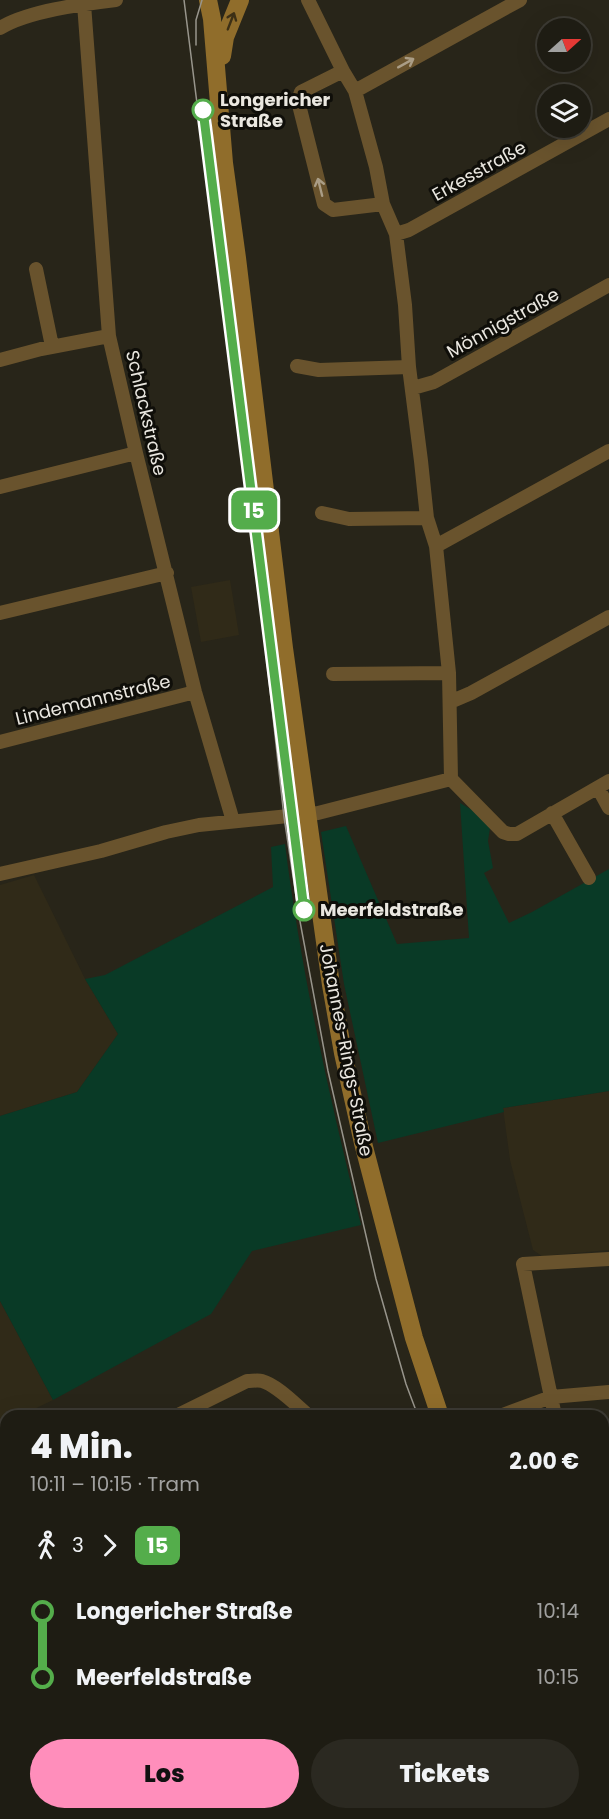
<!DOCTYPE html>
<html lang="de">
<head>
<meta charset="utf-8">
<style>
  :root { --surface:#1e1c13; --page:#2b2921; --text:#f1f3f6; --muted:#a1a1a0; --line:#3c3a33; --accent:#ff8ebb }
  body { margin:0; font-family:Poppins,sans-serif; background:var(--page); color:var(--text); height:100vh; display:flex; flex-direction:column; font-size:22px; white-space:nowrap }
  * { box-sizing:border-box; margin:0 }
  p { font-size:20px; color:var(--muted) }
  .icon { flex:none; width:33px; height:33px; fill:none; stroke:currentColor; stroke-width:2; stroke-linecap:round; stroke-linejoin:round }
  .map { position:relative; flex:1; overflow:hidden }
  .sheet { position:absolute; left:0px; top:1410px; width:609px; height:410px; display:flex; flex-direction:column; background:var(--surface); border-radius:18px 18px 0 0; box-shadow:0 6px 24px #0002,0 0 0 2px var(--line) }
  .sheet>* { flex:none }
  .badge { padding:0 12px; border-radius:9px; font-size:21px; line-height:39px }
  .needle { width:39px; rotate:69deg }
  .tools { position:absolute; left:537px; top:18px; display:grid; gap:12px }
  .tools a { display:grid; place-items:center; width:54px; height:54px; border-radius:50%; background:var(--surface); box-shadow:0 6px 24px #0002,0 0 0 2px var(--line); font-size:30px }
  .map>.badge { position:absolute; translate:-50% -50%; box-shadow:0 0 0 3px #fff }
  .legs { display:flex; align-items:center; gap:9px; height:66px; padding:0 30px; font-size:20px }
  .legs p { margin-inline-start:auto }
  .overview { display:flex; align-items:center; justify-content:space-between; height:102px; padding:0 30px }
  h1 { font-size:33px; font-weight:800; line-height:45px }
  .primary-button { display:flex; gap:12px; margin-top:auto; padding:12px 30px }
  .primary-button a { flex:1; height:69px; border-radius:36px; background:var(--accent); color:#111; font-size:24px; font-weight:800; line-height:69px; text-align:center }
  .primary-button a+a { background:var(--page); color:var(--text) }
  ul { padding:0 30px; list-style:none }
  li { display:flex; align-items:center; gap:21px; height:66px; font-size:22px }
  li i { display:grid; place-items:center; width:9px; height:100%; margin:0 8px; background:currentColor }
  li i::after { content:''; width:15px; height:15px; margin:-8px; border:4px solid; border-radius:50%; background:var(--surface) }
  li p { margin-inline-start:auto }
  li:first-child i { background:linear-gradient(#0000 50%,currentColor 0) }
  li:last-child i { background:linear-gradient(currentColor 50%,#0000 0) }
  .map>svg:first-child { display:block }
  .built { fill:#302a18 }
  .green { fill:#093a26 }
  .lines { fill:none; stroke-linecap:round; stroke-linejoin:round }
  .street { stroke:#69532d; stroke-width:14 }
  .secondary { stroke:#906d2b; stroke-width:18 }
  .tram { stroke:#98958c; stroke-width:1.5 }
  .oneway { stroke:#3c2f15 }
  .oneway2 { stroke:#aa9d86 }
  .line-1-casing { stroke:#fff; stroke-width:14 }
  .line-1 { stroke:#54ad4b; stroke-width:9 }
  .stop-1-dot { fill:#fff; stroke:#54ad4b; stroke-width:3 }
  .labels { text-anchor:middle; stroke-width:6; stroke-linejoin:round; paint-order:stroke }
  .stop-label { font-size:18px; font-weight:bold; fill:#eae7e0; stroke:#0f0e09; text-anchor:start }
  .street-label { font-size:18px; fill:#eae7e0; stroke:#0f0e09 }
</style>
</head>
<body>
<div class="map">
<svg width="609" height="1819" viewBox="0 0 609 1819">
  <rect width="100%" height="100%" fill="#282519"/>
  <path class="built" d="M230 580 239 635 201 642 191 587Z
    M34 875 85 979 118 1034 77 1092 0 1116V885Z
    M609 1091V1250L542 1256 533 1250 510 1160 503 1108Z
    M0 1301 53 1400 20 1416H6V1423L0 1426Z"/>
  <path class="green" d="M460 803 472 810 490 828 488 841 493 868 484 873 509 923 532 912 609 869V1091L503 1108 504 1112 378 1143 344 984 321 832 346 826 397 944 469 938Z
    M285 844C301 973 330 1099 361 1225L252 1251 211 1314 53 1400 0 1301V1116L77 1092 118 1034 85 979 105 975 273 887 271 847Z"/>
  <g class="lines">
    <path class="street" d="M308 0 343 71 355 91 376 167 383 204 396 234 405 305 409 367 421 461 427 518 436 546 449 673 451 779
      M84 4 109 336 136 453 195 692 233 821
      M0 28C28 11 82 4 116 0
      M343 71 301 92 298 101 324 204 333 210 383 204
      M355 91 520 0
      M396 234 409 230 609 119
      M36 269 52 346
      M0 360 41 349 109 336
      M297 366 319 370 409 367
      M413 388 434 382 609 285
      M0 487 136 453
      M322 513 349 519 427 518
      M436 546 609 451
      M0 613 167 573
      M333 674 449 673
      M450 702 471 693 609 617
      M0 742 195 692
      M451 779 503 832 509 834H517L609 781
      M598 788 609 808
      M552 813 589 878
      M0 874 101 851 166 832 199 825 318 813 451 779
      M176 1416 247 1381C252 1381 258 1380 262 1381 277 1385 297 1406 309 1416
      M500 1416 551 1397 609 1392
      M555 1416 523 1264 609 1259
      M0 1441 6 1449
      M603 1539 609 1538
      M603 1661 609 1693
      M55 1814V1819
      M248 1814 249 1819
      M411 1814V1819
      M309 1819 338 1814"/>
    <path class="secondary" d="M208 0 212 19 224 163 237 258 284 648 331 985 343 1053 363 1143 414 1338 440 1416
      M222 56 225 37 240 0
      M543 1814 544 1819"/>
    <path class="tram" d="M184 0 266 653 284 817 299 916 328 1071 376 1279 406 1384 418 1416
      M196 45V20L202 0
      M523 1814 524 1819"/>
  </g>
  <defs><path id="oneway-shaft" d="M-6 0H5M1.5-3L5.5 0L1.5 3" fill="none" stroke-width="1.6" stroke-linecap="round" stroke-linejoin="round" transform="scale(1.5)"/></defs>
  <use class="oneway" href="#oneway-shaft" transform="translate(231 21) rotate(-69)"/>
  <g class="oneway2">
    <use href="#oneway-shaft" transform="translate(406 63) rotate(-29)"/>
    <use href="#oneway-shaft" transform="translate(320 187) rotate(-104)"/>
  </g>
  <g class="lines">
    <defs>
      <path id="line-1" d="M203 110 304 910"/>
    </defs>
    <use href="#line-1" class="line-1-casing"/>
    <use href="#line-1" class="line-1"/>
  </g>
  <g class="stop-1-dot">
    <circle cx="203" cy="110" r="10"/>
    <circle cx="304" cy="910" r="10"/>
  </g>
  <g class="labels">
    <g class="stop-label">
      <text x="220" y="106">Longericher<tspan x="220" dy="21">Straße</tspan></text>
      <text x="320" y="916">Meerfeldstraße</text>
    </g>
    <g class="street-label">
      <text transform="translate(479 171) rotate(-29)" y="6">Erkesstraße</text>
      <text transform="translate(503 323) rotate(-29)" y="6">Mönnigstraße</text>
      <text transform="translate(146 413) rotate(77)" y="6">Schlackstraße</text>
      <text transform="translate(93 700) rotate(-14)" y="6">Lindemannstraße</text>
      <text transform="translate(346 1050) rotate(79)" y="6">Johannes-Rings-Straße</text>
    </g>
  </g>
</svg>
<div class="tools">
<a><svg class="needle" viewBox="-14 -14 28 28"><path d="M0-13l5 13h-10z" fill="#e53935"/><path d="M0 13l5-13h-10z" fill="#a1a1a0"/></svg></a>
<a><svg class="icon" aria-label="layers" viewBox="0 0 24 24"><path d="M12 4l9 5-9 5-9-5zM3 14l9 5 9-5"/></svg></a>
</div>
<b class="badge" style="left:254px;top:510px;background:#54ad4b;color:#fff">15</b>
<section class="sheet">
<div class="overview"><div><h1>4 Min.</h1><p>10:11 – 10:15 · Tram</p></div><b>2.00 €</b></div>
<div class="legs"><svg class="icon" aria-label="walk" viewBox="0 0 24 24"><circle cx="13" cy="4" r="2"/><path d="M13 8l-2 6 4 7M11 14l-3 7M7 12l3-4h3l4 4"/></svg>3<svg class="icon" aria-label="forward" viewBox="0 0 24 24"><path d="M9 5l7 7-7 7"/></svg><b class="badge" style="background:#54ad4b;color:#fff">15</b></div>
<ul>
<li><i style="color:#54ad4b"></i><b>Longericher Straße</b><p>10:14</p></li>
<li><i style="color:#54ad4b"></i><b>Meerfeldstraße</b><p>10:15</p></li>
</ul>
<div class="primary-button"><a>Los</a><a>Tickets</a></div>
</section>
</div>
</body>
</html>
